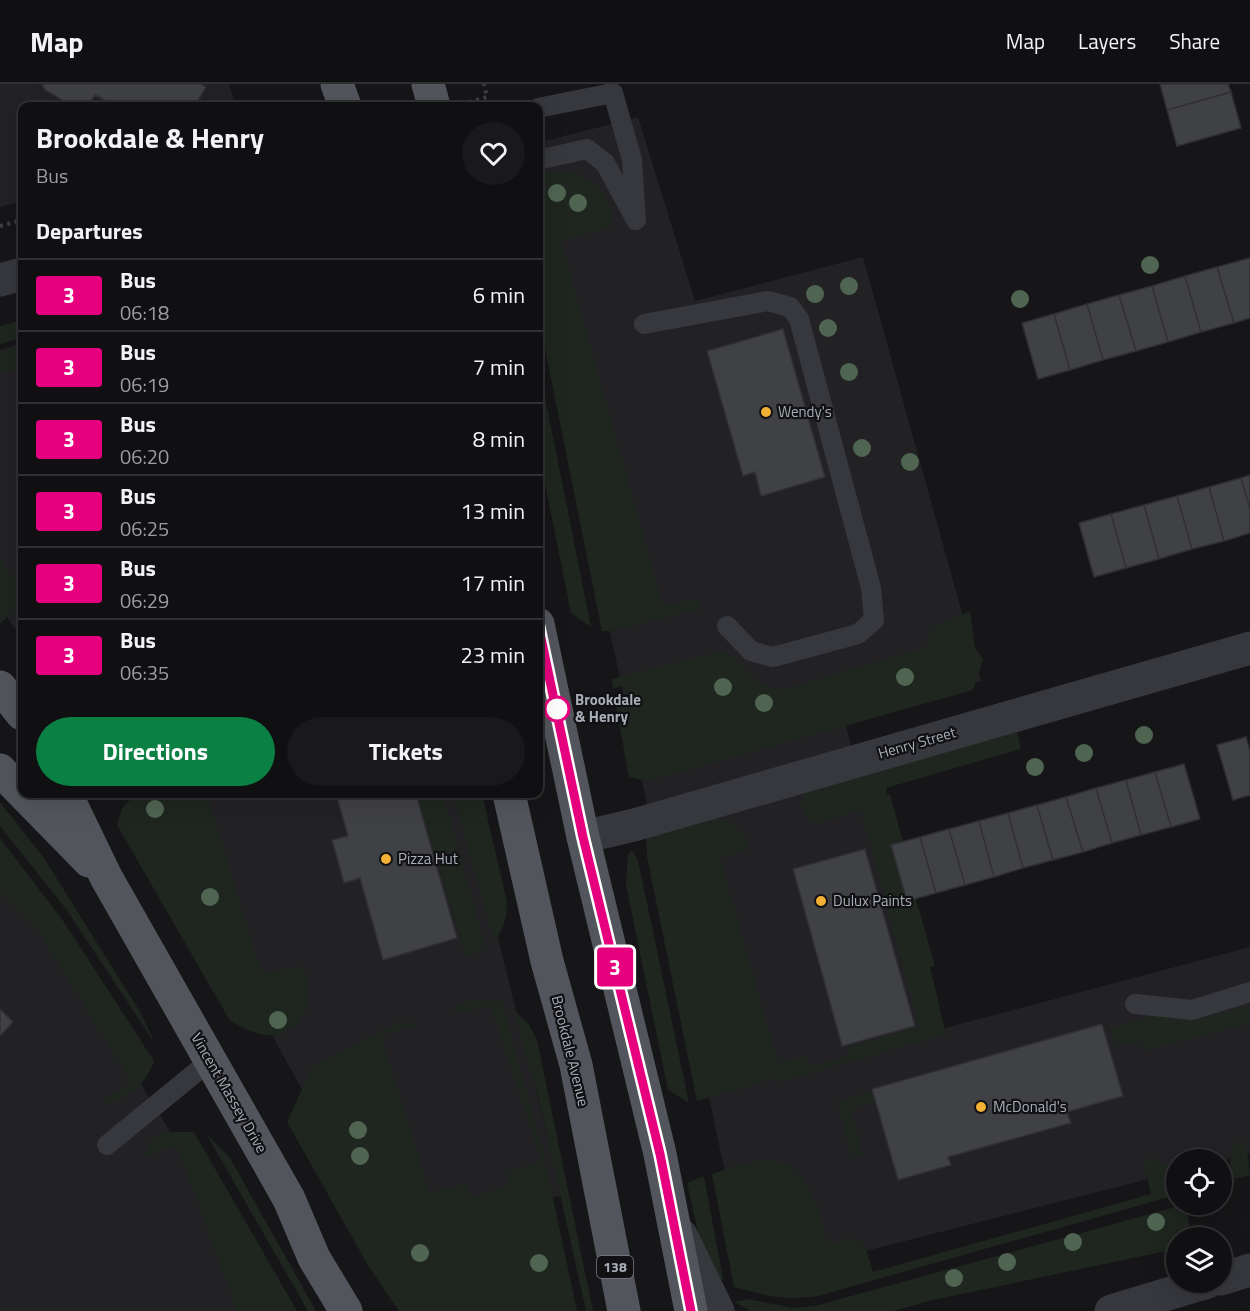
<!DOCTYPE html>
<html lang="en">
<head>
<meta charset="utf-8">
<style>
  :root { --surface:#101012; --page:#19191b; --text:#f1f3f6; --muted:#9c9d9f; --line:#303032; --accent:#0b8043 }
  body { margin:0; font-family:"Titillium Web",sans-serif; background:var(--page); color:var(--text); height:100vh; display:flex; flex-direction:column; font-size:22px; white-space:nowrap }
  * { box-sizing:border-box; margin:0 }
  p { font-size:20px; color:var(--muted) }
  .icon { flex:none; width:33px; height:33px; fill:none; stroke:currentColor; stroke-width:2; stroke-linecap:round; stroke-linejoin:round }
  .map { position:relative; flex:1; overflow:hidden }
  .drawer { position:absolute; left:18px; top:18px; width:525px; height:696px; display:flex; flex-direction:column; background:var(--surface); border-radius:12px; box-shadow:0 6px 24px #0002,0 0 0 2px var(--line) }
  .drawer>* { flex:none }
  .badge { padding:0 12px; border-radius:4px; font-size:21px; line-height:39px }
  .tools { position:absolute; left:1166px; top:1065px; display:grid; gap:12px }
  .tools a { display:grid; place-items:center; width:66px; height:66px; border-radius:50%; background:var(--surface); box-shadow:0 6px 24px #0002,0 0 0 2px var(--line); font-size:30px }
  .map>.badge { position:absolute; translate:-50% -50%; box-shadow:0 0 0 3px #fff }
  h2 { padding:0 18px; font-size:22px; line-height:54px }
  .round { display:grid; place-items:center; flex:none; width:63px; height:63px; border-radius:32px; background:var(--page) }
  .head { display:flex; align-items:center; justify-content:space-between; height:102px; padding:0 18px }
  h1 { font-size:28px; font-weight:700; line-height:45px }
  .primary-button { display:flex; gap:12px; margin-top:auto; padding:12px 18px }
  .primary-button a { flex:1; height:69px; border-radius:36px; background:var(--accent); color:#fff; font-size:24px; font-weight:700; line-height:69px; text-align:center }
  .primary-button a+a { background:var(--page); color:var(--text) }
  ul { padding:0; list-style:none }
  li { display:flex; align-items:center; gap:18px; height:72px; padding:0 18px; border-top:2px solid var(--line) }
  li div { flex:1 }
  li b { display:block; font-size:22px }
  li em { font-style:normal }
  li .badge { min-width:66px; font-weight:700; text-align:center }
  header { display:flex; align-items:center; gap:36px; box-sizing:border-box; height:84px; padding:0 30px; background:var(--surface); border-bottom:2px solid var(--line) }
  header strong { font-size:28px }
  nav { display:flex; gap:33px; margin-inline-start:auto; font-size:21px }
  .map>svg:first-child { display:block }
  .built { fill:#222225 }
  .green { fill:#1e261f }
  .building { fill:#404145; stroke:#303034; stroke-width:1.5 }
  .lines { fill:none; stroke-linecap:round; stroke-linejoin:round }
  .path { stroke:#3d3f44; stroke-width:4; stroke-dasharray:3 4.5; stroke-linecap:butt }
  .service { stroke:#37383d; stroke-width:20 }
  .minor { stroke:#37383d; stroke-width:33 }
  .tertiary { stroke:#37383d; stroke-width:33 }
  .primary { stroke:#53555c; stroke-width:33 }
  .tree { fill:#506452 }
  .line-casing { stroke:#fff; stroke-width:14 }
  .line { stroke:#e6007e; stroke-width:9 }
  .poi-dot { fill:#f2b134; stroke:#111113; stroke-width:2 }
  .stop-dot { fill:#fff; stroke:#e6007e; stroke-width:3 }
  .labels { text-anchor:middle; stroke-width:4.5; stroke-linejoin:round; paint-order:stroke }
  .shield { fill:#111113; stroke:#7b7e86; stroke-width:1.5 }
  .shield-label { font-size:14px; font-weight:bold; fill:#a8adb8 }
  .poi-label { font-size:15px; fill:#a8adb8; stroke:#111113; text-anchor:start }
  .stop-label { font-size:15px; font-weight:bold; fill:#a8adb8; stroke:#111113; text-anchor:start }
  .street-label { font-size:15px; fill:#a8adb8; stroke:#111113 }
</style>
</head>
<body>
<header>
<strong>Map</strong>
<nav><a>Map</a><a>Layers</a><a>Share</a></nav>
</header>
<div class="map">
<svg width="1250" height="1227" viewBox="0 0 1250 1227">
  <rect width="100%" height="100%" fill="#161618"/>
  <path class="built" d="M0 0H229L236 22H22V117L0 123Z
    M638 33 695 217 863 173 981 597 845 639 930 948 1250 863V1069L1221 1077 1176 1076V1088L748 1197 539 213 538 59Z
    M22 259V555L0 523V266Z
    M133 710H462L562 1111 389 1164 161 749Z
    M0 801 63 873 280 1227H0Z"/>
  <path class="green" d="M557 87C565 88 573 89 581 92 599 99 621 124 608 144L561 157 663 522 696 515 701 522 699 525 610 547H602L539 235V89Z
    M22 236V254L0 260V242Z
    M22 262V283L0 290V268Z
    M538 283H539L591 543 571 529 539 370Z
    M0 476 22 503V519L0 540Z
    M970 527 975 563 983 576 973 606 648 697 629 693 616 622 631 619 627 601 613 604 612 595 720 567C752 576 742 602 782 606L927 563 931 545Z
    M1017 647 1021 665 886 704 887 711 890 710 903 758 891 762 907 817 916 815 935 882 930 883 946 950 780 998 778 993 697 1017 647 773 646 753 711 730C727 736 748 746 749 766L720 774 778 979 806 972 810 983 849 972 847 964 919 942 861 726 820 739 810 738 801 719 806 701Z
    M136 710H207L261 889 303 882C324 941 277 972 229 935L117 741 122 724Z
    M417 710H443L486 864 466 872Z
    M453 710H482L507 818C507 834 504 845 494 858Z
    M0 718 44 774 139 926 156 961 66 825 0 742Z
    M0 754 64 838 154 977C145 1000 130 1016 106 1020L103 1016 132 999 37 845 0 807Z
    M632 766 638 776 689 1019 668 1006 626 801 628 771Z
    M475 916 502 918 544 1072 577 1227H399L369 1183 287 1038 312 984 398 938 416 939 414 942 381 952 430 1109 465 1100 470 1114 509 1102 506 1088 541 1078 491 921 459 929 453 927 461 919Z
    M1250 922V939L1144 967 1141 957 1115 963 1110 944 1157 931 1194 936Z
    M513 926 528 939 537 956 593 1227H586L540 1020Z
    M873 1008 875 1017 851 1025 863 1072 852 1074 838 1020 839 1017Z
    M164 1048H194L297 1227H237L177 1061 143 1073 151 1056Z
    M207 1051 230 1074 316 1227H308Z
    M1241 1057 1247 1066 1250 1091 1233 1095 1230 1079 1233 1062Z
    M1154 1075C1173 1081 1176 1093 1176 1111L818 1212C783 1217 768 1212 734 1203L712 1090C728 1085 746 1078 762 1077 810 1072 819 1128 828 1161L849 1154 858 1156 866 1165 873 1188 1151 1110 1143 1076Z
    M704 1092 723 1195 720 1199 702 1166 687 1099Z
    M1183 1121C1189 1128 1191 1144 1187 1153L1176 1154V1164L1171 1166 933 1216 893 1227H750L735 1218 747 1215 793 1224 815 1222Z"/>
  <path class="building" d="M42 0H201L206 3 195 22H116L95 11 88 22H72L45 6Z
    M1160 0H1228L1231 8 1167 26Z
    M1231 8 1241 44 1177 62 1167 26Z
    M1250 174V234L1234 239 1217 183Z
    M1217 183 1234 239 1201 248 1185 192Z
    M1185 192 1201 248 1168 258 1152 202Z
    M1152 202 1168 258 1136 267 1119 211Z
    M1119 211 1136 267 1103 276 1087 220Z
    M1087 220 1103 276 1070 286 1054 230Z
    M1054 230 1070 286 1038 295 1022 239Z
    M783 245 825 393 761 412 755 388 743 392 707 267Z
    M1250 391V425L1241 394Z
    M1241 394 1250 425V449L1224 457 1209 403Z
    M1209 403 1224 457 1192 465 1177 412Z
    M1177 412 1192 465 1159 475 1144 421Z
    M1144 421 1159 475 1126 484 1111 430Z
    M1111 430 1126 484 1094 493 1079 439Z
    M1246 653 1250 667V711L1233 716 1217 661Z
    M1184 680 1200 735 1171 743 1155 688Z
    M1155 688 1171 743 1141 751 1126 696Z
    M1126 696 1141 751 1112 759 1096 704Z
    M1096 704 1112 759 1083 768 1066 713Z
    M336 710H416L457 854 383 876 360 794 344 799 332 756 348 752Z
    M1066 713 1083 768 1053 776 1037 721Z
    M1037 721 1053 776 1023 784 1008 729Z
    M1008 729 1023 784 994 793 979 737Z
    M979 737 994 793 965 801 949 745Z
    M949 745 965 801 936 809 920 753Z
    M920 753 936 809 907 817 891 761Z
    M865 765 915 942 842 962 793 785Z
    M0 925 13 938 0 952Z
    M1102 940 1123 1012 1067 1028 1071 1039 948 1073 951 1081 898 1096 872 1005Z"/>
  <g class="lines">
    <path class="path" d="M469 18 487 13 484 0
      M0 142 22 136"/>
    <path class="service" d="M538 24 613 9 632 76 636 136 605 79 587 65 538 76
      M644 240 768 217 790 223 799 235 871 504 874 536 858 550 773 573 751 567 727 542
      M1135 920 1192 926 1250 908
      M107 1061 211 976"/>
    <path class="minor" d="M0 196 22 190
      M583 753 634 741 1250 564"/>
    <path class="tertiary" d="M681 1151 718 1227
      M1221 1195 1250 1186
      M1111 1227 1208 1198"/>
    <path class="primary" d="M337 0 345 22
      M428 0 434 22
      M538 540 583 753 660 1070 691 1227
      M0 603 22 630
      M0 686 89 777
      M66 710 106 793 289 1115 314 1174 346 1227
      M509 710 547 877 576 981 624 1227"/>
  </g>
  <g class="tree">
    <circle cx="557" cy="109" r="9"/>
    <circle cx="578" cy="119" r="9"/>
    <circle cx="1150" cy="181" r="9"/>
    <circle cx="849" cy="202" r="9"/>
    <circle cx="815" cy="210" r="9"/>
    <circle cx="1020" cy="215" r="9"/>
    <circle cx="828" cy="244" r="9"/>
    <circle cx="849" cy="288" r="9"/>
    <circle cx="862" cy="364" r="9"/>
    <circle cx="910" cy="378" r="9"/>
    <circle cx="905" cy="593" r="9"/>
    <circle cx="723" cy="603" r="9"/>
    <circle cx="764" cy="619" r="9"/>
    <circle cx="1144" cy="651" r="9"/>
    <circle cx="1084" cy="669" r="9"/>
    <circle cx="1035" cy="683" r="9"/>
    <circle cx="155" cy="725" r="9"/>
    <circle cx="210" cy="813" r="9"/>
    <circle cx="278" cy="936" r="9"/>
    <circle cx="358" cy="1046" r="9"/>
    <circle cx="360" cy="1072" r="9"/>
    <circle cx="1156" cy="1138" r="9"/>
    <circle cx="1073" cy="1158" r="9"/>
    <circle cx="420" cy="1169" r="9"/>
    <circle cx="1007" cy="1178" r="9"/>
    <circle cx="539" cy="1179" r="9"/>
    <circle cx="954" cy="1194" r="9"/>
  </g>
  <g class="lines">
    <defs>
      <path id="line" d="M538 540 583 753 660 1070 691 1227"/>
    </defs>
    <use href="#line" class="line-casing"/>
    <use href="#line" class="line"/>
  </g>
  <g class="poi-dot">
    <circle cx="766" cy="328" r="6"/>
    <circle cx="386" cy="775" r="6"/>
    <circle cx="821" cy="817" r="6"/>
    <circle cx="981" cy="1023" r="6"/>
  </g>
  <circle class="stop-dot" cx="557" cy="625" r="12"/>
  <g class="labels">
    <rect class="shield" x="597" y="1172" width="36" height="22" rx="4.5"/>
    <g class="shield-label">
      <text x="615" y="1188">138</text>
    </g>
    <g class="poi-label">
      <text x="778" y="333">Wendy's</text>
      <text x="398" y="780">Pizza Hut</text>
      <text x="833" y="822">Dulux Paints</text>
      <text x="993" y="1028">McDonald's</text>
    </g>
    <g class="stop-label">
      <text x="575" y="621">Brookdale<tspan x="575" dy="17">&amp; Henry</tspan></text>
    </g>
    <g class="street-label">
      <text transform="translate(917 659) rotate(-16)" y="5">Henry Street</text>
      <text transform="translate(570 967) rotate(76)" y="5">Brookdale Avenue</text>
      <text transform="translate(229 1009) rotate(60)" y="5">Vincent Massey Drive</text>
    </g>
  </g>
</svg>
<div class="tools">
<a><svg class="icon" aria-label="locate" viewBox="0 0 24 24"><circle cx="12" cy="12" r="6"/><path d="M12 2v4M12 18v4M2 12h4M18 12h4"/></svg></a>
<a><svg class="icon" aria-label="layers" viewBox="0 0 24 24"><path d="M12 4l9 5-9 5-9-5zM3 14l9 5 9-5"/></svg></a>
</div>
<b class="badge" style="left:615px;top:883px;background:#e6007e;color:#fff">3</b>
<section class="drawer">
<div class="head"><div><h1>Brookdale &amp; Henry</h1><p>Bus</p></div><a class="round"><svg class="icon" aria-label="heart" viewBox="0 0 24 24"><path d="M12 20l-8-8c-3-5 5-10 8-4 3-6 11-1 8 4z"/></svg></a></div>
<h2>Departures</h2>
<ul>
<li><span class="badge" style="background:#e6007e;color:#fff">3</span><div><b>Bus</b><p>06:18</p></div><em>6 min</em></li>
<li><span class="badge" style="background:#e6007e;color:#fff">3</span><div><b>Bus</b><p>06:19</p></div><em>7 min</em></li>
<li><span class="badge" style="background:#e6007e;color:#fff">3</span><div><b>Bus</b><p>06:20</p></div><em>8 min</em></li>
<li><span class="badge" style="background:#e6007e;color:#fff">3</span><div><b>Bus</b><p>06:25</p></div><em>13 min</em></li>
<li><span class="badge" style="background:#e6007e;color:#fff">3</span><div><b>Bus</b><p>06:29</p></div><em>17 min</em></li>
<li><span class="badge" style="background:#e6007e;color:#fff">3</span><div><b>Bus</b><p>06:35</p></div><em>23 min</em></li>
</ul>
<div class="primary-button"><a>Directions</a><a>Tickets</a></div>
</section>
</div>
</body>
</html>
